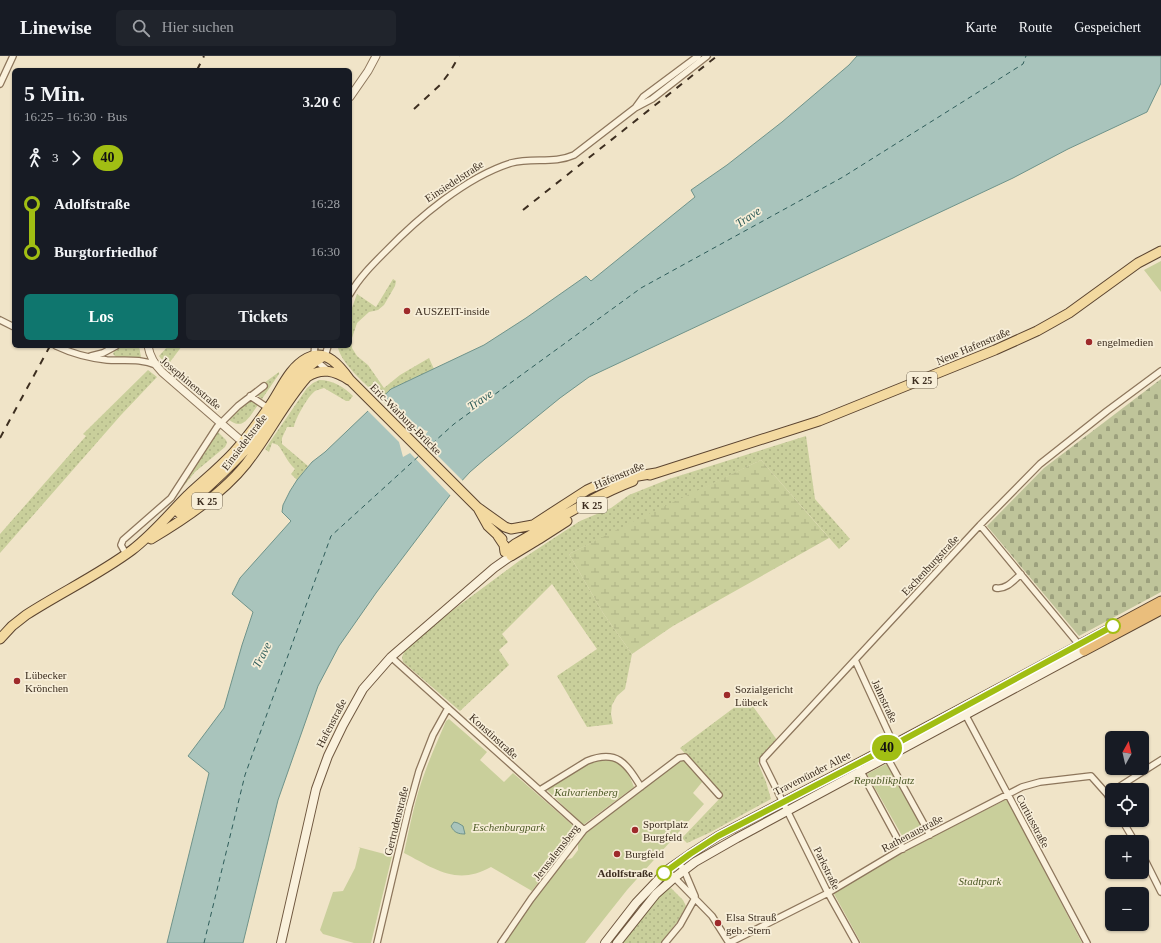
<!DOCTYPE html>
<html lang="de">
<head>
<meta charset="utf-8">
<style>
  :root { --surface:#171b24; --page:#20242c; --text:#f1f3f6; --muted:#9ea1a6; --line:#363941; --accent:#0f766e }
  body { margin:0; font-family:Georgia,serif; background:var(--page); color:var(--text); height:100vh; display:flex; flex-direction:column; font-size:15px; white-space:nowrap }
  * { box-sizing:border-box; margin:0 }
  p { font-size:13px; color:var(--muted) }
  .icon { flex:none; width:22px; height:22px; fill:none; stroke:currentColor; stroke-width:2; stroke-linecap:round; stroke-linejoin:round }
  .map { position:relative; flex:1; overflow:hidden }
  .panel { position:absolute; left:12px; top:12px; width:340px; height:280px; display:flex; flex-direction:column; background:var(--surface); border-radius:6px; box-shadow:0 1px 3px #0004 }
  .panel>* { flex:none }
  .badge { padding:0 8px; border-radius:13px; font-size:14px; line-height:26px }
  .needle { width:26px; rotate:8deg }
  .controls { position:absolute; left:1105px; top:675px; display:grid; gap:8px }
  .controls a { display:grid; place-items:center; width:44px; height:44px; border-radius:6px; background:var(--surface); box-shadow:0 1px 3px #0004; font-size:20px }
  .map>.badge { position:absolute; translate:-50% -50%; box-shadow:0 0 0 2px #fff }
  .legs { display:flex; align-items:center; gap:6px; height:44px; padding:0 12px; font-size:13px }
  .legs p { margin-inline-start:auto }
  .head { display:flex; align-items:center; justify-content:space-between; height:68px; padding:0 12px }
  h1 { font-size:22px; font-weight:800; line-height:30px }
  .action { display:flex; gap:8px; margin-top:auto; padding:8px 12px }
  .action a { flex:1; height:46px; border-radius:6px; background:var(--accent); color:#fff; font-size:16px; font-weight:800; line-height:46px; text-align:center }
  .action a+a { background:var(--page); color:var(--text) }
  ul { padding:0 12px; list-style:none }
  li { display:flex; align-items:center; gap:14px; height:48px; font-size:15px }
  li i { display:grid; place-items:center; width:6px; height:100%; margin:0 5px; background:currentColor }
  li i::after { content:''; width:10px; height:10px; margin:-5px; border:3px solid; border-radius:50%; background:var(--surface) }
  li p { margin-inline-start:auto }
  li:first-child i { background:linear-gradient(#0000 50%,currentColor 0) }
  li:last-child i { background:linear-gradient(currentColor 50%,#0000 0) }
  header { display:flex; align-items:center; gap:24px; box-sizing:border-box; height:56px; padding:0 20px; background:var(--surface); border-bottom:1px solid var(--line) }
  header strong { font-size:19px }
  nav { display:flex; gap:22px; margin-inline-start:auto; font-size:14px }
  .search { width:280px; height:36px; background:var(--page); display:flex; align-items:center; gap:10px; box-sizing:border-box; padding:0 14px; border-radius:6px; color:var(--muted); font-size:15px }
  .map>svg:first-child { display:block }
  .grass { fill:url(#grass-dots) }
  .wetland { fill:url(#wetland-marsh) }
  .cemetery { fill:url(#cemetery-stones) }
  .park { fill:#c9cf9b }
  .water { fill:#a9c4bc; stroke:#6f938a }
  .pier { fill:#f0e4c8 }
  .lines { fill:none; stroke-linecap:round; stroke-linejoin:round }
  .ferry { stroke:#2f5d5a; stroke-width:1; stroke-dasharray:5 4; stroke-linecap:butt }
  .minor-casing { stroke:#8d765c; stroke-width:8 }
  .tertiary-casing { stroke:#8d765c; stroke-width:9 }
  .secondary-casing { stroke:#6f573f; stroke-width:10 }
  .primary-casing { stroke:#5b4430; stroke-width:11 }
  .trunk-casing { stroke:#5b4430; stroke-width:11 }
  .minor { stroke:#faf1dc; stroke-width:5.5 }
  .tertiary { stroke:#faf1dc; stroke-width:7 }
  .secondary { stroke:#faf1dc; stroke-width:8 }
  .primary { stroke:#f3d9a0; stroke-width:9 }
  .trunk { stroke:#eabe7c; stroke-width:9 }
  .rail { stroke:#3d2e20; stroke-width:2; stroke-dasharray:7 7; stroke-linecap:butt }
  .line-1-casing { stroke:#fff; stroke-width:9 }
  .line-1 { stroke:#a1be13; stroke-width:6 }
  .poi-dot { fill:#9e2a2b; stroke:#f7eed8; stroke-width:1.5 }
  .stop-1-dot { fill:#fff; stroke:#a1be13; stroke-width:2 }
  .labels { text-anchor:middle; stroke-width:3.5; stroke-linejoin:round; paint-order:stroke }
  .shield { fill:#f7eed8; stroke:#756857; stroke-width:1 }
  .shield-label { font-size:10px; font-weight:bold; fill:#3d2e20 }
  .street-label { font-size:11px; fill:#3d2e20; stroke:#f7eed8 }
  .poi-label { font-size:11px; fill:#3d2e20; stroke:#f7eed8; text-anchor:start }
  .park-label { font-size:11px; font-style:italic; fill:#4d5a26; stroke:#f7eed8 }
  .stop-label { font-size:11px; font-weight:bold; fill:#3d2e20; stroke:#f7eed8; text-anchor:end }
  .water-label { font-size:12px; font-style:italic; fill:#2f5d5a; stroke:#f7eed8 }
</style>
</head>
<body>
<header>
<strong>Linewise</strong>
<div class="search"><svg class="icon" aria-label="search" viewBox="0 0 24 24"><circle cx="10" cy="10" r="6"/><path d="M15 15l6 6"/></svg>Hier suchen</div>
<nav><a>Karte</a><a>Route</a><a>Gespeichert</a></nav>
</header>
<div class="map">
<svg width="1161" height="887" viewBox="0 0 1161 887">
  <defs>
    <pattern id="grass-dots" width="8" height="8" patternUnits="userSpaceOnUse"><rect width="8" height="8" fill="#c9cf9b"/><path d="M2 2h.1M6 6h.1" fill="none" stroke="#aeb285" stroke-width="1.8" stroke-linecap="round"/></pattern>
    <pattern id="wetland-marsh" width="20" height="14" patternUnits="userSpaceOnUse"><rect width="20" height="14" fill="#c9cf9b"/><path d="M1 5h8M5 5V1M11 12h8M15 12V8" fill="none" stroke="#aeb285"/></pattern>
    <pattern id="cemetery-stones" width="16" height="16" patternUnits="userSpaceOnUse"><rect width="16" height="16" fill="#bfc49a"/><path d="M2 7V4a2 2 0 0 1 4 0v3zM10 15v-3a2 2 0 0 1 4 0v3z" fill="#9ca07d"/></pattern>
  </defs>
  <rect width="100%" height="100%" fill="#f0e4c8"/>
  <path class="grass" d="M393 223 396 225 395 230 384 249 378 254 369 256 357 267 351 285 352 292 357 300 368 309 384 332 400 319 429 302 434 313 391 333 381 343C367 329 343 310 338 292V290H350V257L357 238 376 251Z
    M122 290H139L141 301H116L113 298 114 295Z
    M168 290H182L167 310 159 300Z
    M148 314 157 321 121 359 0 497V478L86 380 83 378Z
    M279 316V318L262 343 256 338 266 331 264 327Z
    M319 324C333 324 344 331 353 340L349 345H346L324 332C321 333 317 334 315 335 308 340 295 363 294 371H287L282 382V388L308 410 297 424 291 418 295 413C288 407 284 397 278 389L272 387 269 396 265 393 307 332 313 327Z
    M247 345H253L258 349C249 361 243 376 228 363L232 361Z
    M216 374 226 384 227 387 225 391 195 416 177 438 214 380V377Z
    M806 380 815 443 850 483 839 493 761 404 569 498 603 557 632 598 625 633 617 640 612 649 611 658 613 668 587 671 557 620 597 593 552 528 502 578 508 586 499 594 509 609 460 655 403 606 402 601 405 594 453 554 519 505 580 465 611 452 629 439 669 423Z
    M747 642 777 684 758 707 766 726 771 743 711 776 687 787 682 782 723 739 680 692Z
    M671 832 683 844 686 850 677 866 661 887H621L663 836Z"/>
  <path class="wetland" d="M761 404 829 482 673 570 632 598 603 557 569 498 640 462Z"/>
  <path class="cemetery" d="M1161 323V536L1079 580 987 470 1044 412Z"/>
  <path class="park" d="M1161 205V236L1144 214Z
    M449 663 487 696 480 704 504 726 513 717 577 773 532 835 491 811C457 830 435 813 404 797 410 770 415 742 425 716 431 699 439 682 446 665Z
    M608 701C624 709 628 715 634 731L583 769 546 733 588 706Z
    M683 705 688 708 703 725 693 737 704 748 627 834 585 887H505L518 866 564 805 572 802 578 794V787L584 779 677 706Z
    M888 707 925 774 905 785 867 718Z
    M1007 743 1082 887H861L833 836 905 795Z
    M358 791 392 800 371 887H354L323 878 320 874 333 836 343 835 355 812 360 792Z"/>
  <path class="water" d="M857 0H1161V27L1147 56 1068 93 1013 122 589 321 560 342 485 403 470 416 457 430 376 537 339 590 318 630 278 744 243 887H167L209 717 188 700 224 652 242 589 253 556 232 538 240 522 291 465 282 456 283 449 290 435 297 424 312 406 325 396 391 333 484 289 526 262 586 220 591 225 695 141 691 134 727 109 782 66 849 9Z
    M454 766 458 767 463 770 465 778C459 778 454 777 451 770Z"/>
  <path class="pier" d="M379 341 411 373 414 372 428 375 422 384 464 426 452 441 410 397 403 401 399 386 367 354Z"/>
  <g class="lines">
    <path class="ferry" d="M425 394 454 368 641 232 843 121 1023 8 1026 0
      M204 887 245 719 331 480 420 399"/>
    <defs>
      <path id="minor" d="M0 28 13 0
        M635 52 643 41 698 0
        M350 238C359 222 372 209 385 196 418 162 466 121 511 107 532 101 554 108 574 99L635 52 652 43 707 0
        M0 264 14 271
        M56 290C73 298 88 302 107 304 124 305 140 302 156 309
        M315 290C312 303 319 308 329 315
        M91 300 103 297 116 290
        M325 300 328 290
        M250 340 268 352
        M980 469 1081 591
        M126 498 121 489 123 484 171 442 217 371 238 350 264 330
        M996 532C1006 534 1014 524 1021 518
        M391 601 584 774
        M855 604 895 691
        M964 656 1087 887
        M883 694 930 779
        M859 712 903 793
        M540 734 587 705C617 693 626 707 641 731
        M1114 734 1161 704
        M1122 764 1135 786
        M1142 798 1161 836
        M678 806 684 814 695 840
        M667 814 712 860 729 887
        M377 887 409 751 419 715 433 679 448 652
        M501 887 531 843 584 774 679 702 685 701 719 739
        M665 887 680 869 695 842
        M729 887 828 837 900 794 1022 731 1040 726 1091 720 1107 738 1112 747
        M856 887 828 837 763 706V703L980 469 1040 408 1107 355 1161 315"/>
      <path id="tertiary" d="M350 41 368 15 376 0
        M148 290C150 301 154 308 162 316L246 389"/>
      <path id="secondary" d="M281 887 316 733 328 700 343 669 363 633 391 601 494 512 511 500
        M605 887 636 847 655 827 667 814 690 798 718 780 894 688 1079 589
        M617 887 656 838 674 822 695 806 737 782 1084 595"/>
      <path id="primary" d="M650 419 819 365 995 294 1037 275 1069 257 1138 207 1161 195
        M478 452 488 470 502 483
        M179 457C202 436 227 415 248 391 273 361 288 320 324 300
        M498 480 504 489 505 496 515 488C554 466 591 441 633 425
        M151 483C185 463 222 438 246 408 268 380 284 347 307 321 322 311 335 315 349 324
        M511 500 539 483 567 465
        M0 583 12 570 26 559C60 537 100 518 132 494 153 478 170 457 188 439 203 425 219 412 233 397 245 384 257 368 268 352 280 336 288 312 307 302 326 292 340 310 350 324L477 451 505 471 511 473 533 469 587 434 600 428 614 424 656 417"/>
      <path id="trunk" d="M1079 589 1161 545
        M1084 595 1161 554"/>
    </defs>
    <use href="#minor" class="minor-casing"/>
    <use href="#tertiary" class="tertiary-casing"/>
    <use href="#secondary" class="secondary-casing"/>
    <use href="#primary" class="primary-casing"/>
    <use href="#trunk" class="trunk-casing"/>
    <use href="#minor" class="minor"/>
    <use href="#tertiary" class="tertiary"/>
    <use href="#secondary" class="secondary"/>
    <use href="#primary" class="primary"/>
    <use href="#trunk" class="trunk"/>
    <path class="rail" d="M197 14 204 0
      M414 53 440 29 450 16 459 0
      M523 154 717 0
      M0 382 50 290"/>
  </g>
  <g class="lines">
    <defs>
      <path id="line-1" d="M664 817 690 798 718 780 903 684 1113 570"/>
    </defs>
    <use href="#line-1" class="line-1-casing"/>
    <use href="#line-1" class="line-1"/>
  </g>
  <g class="poi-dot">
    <circle cx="407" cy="255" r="4"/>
    <circle cx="1089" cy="286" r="4"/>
    <circle cx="17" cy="625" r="4"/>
    <circle cx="727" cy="639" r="4"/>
    <circle cx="635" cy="774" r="4"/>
    <circle cx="617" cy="798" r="4"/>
    <circle cx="718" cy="867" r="4"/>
  </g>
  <g class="stop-1-dot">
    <circle cx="1113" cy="570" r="7"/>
    <circle cx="664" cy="817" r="7"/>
  </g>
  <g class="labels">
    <g class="shield">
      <rect x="907" y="316" width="30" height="16" rx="3"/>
      <rect x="192" y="437" width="30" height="16" rx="3"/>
      <rect x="577" y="441" width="30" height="16" rx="3"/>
    </g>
    <g class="shield-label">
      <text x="922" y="328">K 25</text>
      <text x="207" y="449">K 25</text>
      <text x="592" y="453">K 25</text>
    </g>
    <g class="street-label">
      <text transform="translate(454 125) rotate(-33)" y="4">Einsiedelstraße</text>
      <text transform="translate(973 290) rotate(-23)" y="4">Neue Hafenstraße</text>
      <text transform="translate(191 327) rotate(40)" y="4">Josephinenstraße</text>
      <text transform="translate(406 363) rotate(45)" y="4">Eric-Warburg-Brücke</text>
      <text transform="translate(244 386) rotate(-53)" y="4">Einsiedelstraße</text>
      <text transform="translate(619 419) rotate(-23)" y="4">Hafenstraße</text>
      <text transform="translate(930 509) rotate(-47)" y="4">Eschenburgstraße</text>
      <text transform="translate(885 645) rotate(65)" y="4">Jahnstraße</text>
      <text transform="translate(331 667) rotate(-63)" y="4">Hafenstraße</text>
      <text transform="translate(494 680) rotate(42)" y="4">Konstinstraße</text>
      <text transform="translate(812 717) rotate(-27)" y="4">Travemünder Allee</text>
      <text transform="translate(396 765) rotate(-76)" y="4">Gertrudenstraße</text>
      <text transform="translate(1033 765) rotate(62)" y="4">Curtiusstraße</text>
      <text transform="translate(912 777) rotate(-28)" y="4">Rathenaustraße</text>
      <text transform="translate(556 796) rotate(-52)" y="4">Jerusalemsberg</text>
      <text transform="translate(827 812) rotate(64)" y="4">Parkstraße</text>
    </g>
    <g class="poi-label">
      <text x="415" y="259">AUSZEIT-inside</text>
      <text x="1097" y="290">engelmedien</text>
      <text x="25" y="623">Lübecker<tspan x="25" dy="13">Krönchen</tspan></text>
      <text x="735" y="637">Sozialgericht<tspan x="735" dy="13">Lübeck</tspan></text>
      <text x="643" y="772">Sportplatz<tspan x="643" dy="13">Burgfeld</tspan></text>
      <text x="625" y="802">Burgfeld</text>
      <text x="726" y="865">Elsa Strauß<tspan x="726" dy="13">geb. Stern</tspan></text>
    </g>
    <g class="park-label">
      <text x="884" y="728">Republikplatz</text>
      <text x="586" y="740">Kalvarienberg</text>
      <text x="509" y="775">Eschenburgpark</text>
      <text x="980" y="829">Stadtpark</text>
    </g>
    <g class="stop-label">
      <text x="653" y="821">Adolfstraße</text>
    </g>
    <g class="water-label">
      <text transform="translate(748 161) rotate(-34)" y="4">Trave</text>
      <text transform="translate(480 344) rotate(-34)" y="4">Trave</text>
      <text transform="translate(262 599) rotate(-63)" y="4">Trave</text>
    </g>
  </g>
</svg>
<div class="controls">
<a><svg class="needle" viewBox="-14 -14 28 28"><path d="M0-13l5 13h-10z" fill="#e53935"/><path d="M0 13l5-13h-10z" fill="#9ea1a6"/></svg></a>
<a><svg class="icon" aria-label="locate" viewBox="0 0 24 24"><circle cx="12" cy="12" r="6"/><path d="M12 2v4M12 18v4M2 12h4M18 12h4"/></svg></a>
<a>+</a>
<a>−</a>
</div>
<b class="badge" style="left:887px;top:692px;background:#a1be13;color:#111">40</b>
<section class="panel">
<div class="head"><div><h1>5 Min.</h1><p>16:25 – 16:30 · Bus</p></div><b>3.20 €</b></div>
<div class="legs"><svg class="icon" aria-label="walk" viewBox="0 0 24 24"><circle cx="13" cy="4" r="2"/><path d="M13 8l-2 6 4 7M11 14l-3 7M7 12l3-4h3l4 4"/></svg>3<svg class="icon" aria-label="forward" viewBox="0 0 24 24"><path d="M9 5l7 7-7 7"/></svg><b class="badge" style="background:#a1be13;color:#111">40</b></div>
<ul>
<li><i style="color:#a1be13"></i><b>Adolfstraße</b><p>16:28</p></li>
<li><i style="color:#a1be13"></i><b>Burgtorfriedhof</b><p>16:30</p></li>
</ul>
<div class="action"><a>Los</a><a>Tickets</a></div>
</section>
</div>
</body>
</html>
